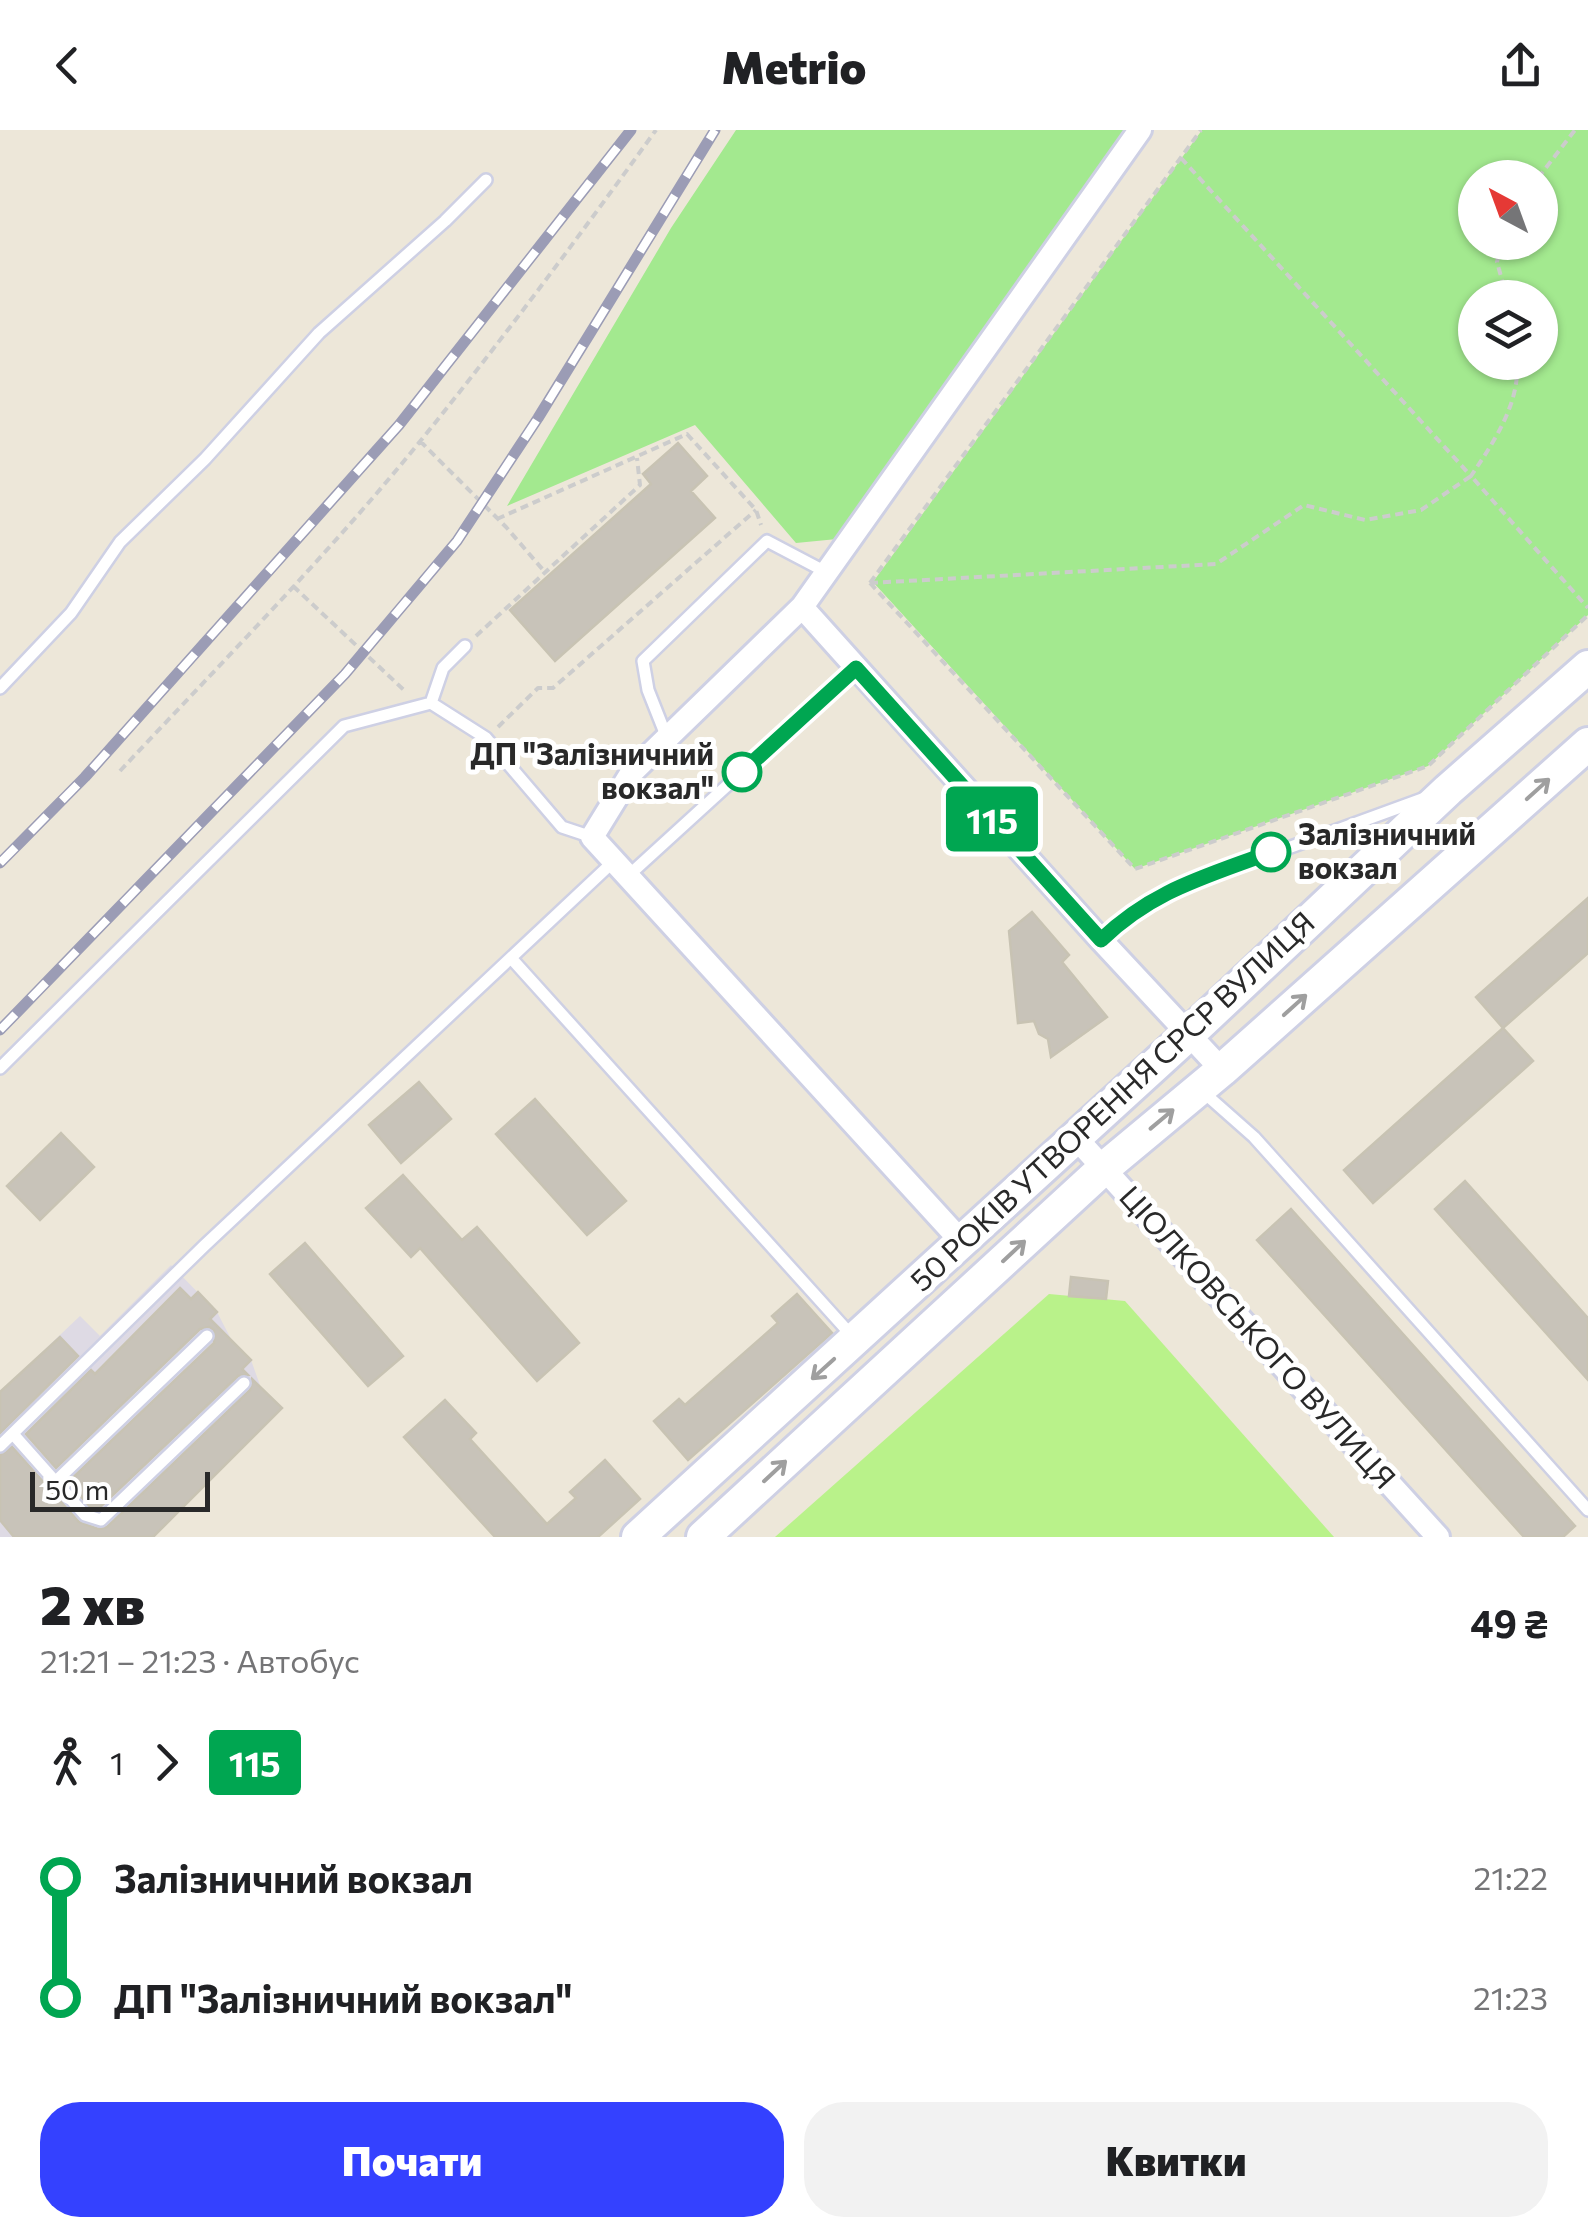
<!DOCTYPE html>
<html lang="uk">
<head>
<meta charset="utf-8">
<style>
  :root { --surface:#fff; --page:#f2f2f2; --text:#202124; --muted:#757577; --accent:#3441ff }
  body { margin:0; font-family:Commissioner,sans-serif; background:var(--page); color:var(--text); height:100vh; display:flex; flex-direction:column; font-size:38px; white-space:nowrap }
  * { box-sizing:border-box; margin:0 }
  p { font-size:32px; color:var(--muted) }
  .icon { flex:none; width:55px; height:55px; fill:none; stroke:currentColor; stroke-width:2; stroke-linecap:round; stroke-linejoin:round }
  .map { position:relative; height:1407px; overflow:hidden }
  .drawer { display:flex; flex-direction:column; background:var(--surface); flex:1 }
  .drawer>* { flex:none }
  .badge { padding:0 20px; border-radius:8px; font-size:35px; line-height:65px }
  .needle { width:65px; rotate:319deg }
  .fabs { position:absolute; left:1458px; top:30px; display:grid; gap:20px }
  .fabs a { display:grid; place-items:center; width:100px; height:100px; border-radius:50%; background:var(--surface); box-shadow:0 2px 8px #0004; font-size:50px }
  .scale { position:absolute; left:30px; bottom:25px; width:180px; box-sizing:border-box; padding-left:10px; border:5px solid #292929; border-top:0; font-size:28px; line-height:35px; white-space:nowrap; color:#292929; -webkit-text-stroke:8px #fff; paint-order:stroke }
  .map>.badge { position:absolute; translate:-50% -50%; box-shadow:0 0 0 5px #fff }
  .legs { display:flex; align-items:center; gap:15px; height:110px; padding:0 40px; font-size:32px }
  .legs p { margin-inline-start:auto }
  .headline { display:flex; align-items:center; justify-content:space-between; height:170px; padding:0 40px }
  h1 { font-size:55px; font-weight:800; line-height:75px }
  .primary-button { display:flex; gap:20px; margin-top:auto; padding:20px 40px }
  .primary-button a { flex:1; height:115px; border-radius:40px; background:var(--accent); color:#fff; font-size:40px; font-weight:800; line-height:115px; text-align:center }
  .primary-button a+a { background:var(--page); color:var(--text) }
  ul { padding:0 40px; list-style:none }
  li { display:flex; align-items:center; gap:35px; height:120px; font-size:38px }
  li i { display:grid; place-items:center; width:15px; height:100%; margin:0 12px; background:currentColor }
  li i::after { content:''; width:25px; height:25px; margin:-12px; border:8px solid; border-radius:50%; background:var(--surface) }
  li p { margin-inline-start:auto }
  li:first-child i { background:linear-gradient(#0000 50%,currentColor 0) }
  li:last-child i { background:linear-gradient(currentColor 50%,#0000 0) }
  header { display:flex; justify-content:space-between; align-items:center; height:130px; padding:0 40px; background:var(--surface); font-size:45px; font-weight:800 }
  .map>svg:first-child { display:block }
  .industrial { fill:#dedae4 }
  .green { fill:#a3e98f; fill-rule:evenodd }
  .pitch { fill:#b9f28a }
  .building { fill:#c8c3b9; stroke:#c8c3b3; stroke-width:2.5 }
  .lines { fill:none; stroke-linecap:round; stroke-linejoin:round }
  .service-casing { stroke:#ced0e4; stroke-width:16 }
  .minor-casing { stroke:#ced0e4; stroke-width:28 }
  .secondary-casing { stroke:#ced0e4; stroke-width:38 }
  .path { stroke:#ccc; stroke-width:4; stroke-dasharray:8 5; stroke-linecap:butt }
  .service { stroke:#fff; stroke-width:11 }
  .minor { stroke:#fff; stroke-width:22 }
  .secondary { stroke:#fff; stroke-width:32 }
  .rail-casing { stroke:#9b9cb5; stroke-width:11 }
  .rail { stroke:#fff; stroke-width:8; stroke-dasharray:22; stroke-linecap:butt }
  .oneway { stroke:#9f9f9f }
  .line-1-casing { stroke:#fff; stroke-width:22 }
  .line-1 { stroke:#00a651; stroke-width:15 }
  .stop-1-dot { fill:#fff; stroke:#00a651; stroke-width:5 }
  .labels { text-anchor:middle; stroke-width:10; stroke-linejoin:round; paint-order:stroke }
  .stop-label { font-size:30px; font-weight:bold; fill:#292929; stroke:#fff; text-anchor:end }
  .street-label { font-size:30px; fill:#292929; stroke:#fff }
</style>
</head>
<body>
<header><svg class="icon" aria-label="back" viewBox="0 0 24 24"><path d="M15 5l-7 7 7 7"/></svg>Metrio<svg class="icon" aria-label="share" viewBox="0 0 24 24"><path d="M12 15V3M7 8l5-5 5 5M5 13v7h14v-7"/></svg></header>
<div class="map">
<svg width="1588" height="1407" viewBox="0 0 1588 1407">
  <rect width="100%" height="100%" fill="#ede7d9"/>
  <path class="industrial" d="M171 1135 217 1182 231 1209 251 1230 261 1258 282 1278 153 1407H0V1262L80 1186 100 1206Z"/>
  <path class="green" d="M736 0H1125L837 409 796 413 695 295 507 376 671 98Z
    M1202 0H1588V485L1428 636 1135 739 873 452ZM1475 48H1540V112H1475ZM1475 168H1540V232H1475Z"/>
  <path class="pitch" d="M1049 1164 1125 1171 1334 1407H775Z"/>
  <path class="building" d="M678 313 707 346 691 361 715 388 555 531 510 480 651 354 643 344Z
    M1588 768V823L1503 898 1476 867Z
    M1032 782 1069 825 1062 832 1107 887 1051 927 1048 909 1039 904 1034 891 1018 893 1009 801Z
    M1503 898 1533 931 1373 1073 1344 1040Z
    M419 952 451 989 401 1033 369 995Z
    M535 969 626 1071 587 1105 496 1004Z
    M61 1003 94 1037 40 1090 7 1056Z
    M403 1045 462 1110 477 1097 579 1213 537 1251 420 1118 411 1127 366 1078Z
    M1465 1051 1588 1188V1250L1435 1079Z
    M1291 1079 1575 1396 1563 1407H1524L1257 1110Z
    M305 1113 403 1226 368 1256 270 1144Z
    M1071 1147 1108 1151 1106 1169 1069 1166Z
    M180 1158 191 1169 198 1162 217 1182 210 1189 251 1230 242 1239 248 1245 238 1246 98 1379 90 1377 68 1352 214 1213V1200L209 1197 200 1199 56 1338 26 1304 91 1240 95 1244Z
    M797 1164 832 1203 688 1330 654 1291 679 1269 685 1275 778 1193 772 1186Z
    M60 1207 78 1226 0 1303V1262Z
    M252 1249 282 1278 153 1407H14L0 1390V1325L12 1317 79 1392 98 1399 107 1397 250 1260Z
    M445 1270 476 1303 470 1309 547 1394 576 1368 570 1362 605 1330 640 1369 598 1407H495L404 1307Z"/>
  <g class="lines">
    <defs>
      <path id="service" d="M465 516 443 538 431 573 486 608 562 697 592 707
        M0 558 71 483 120 412 205 329 319 203 445 91 486 50
        M667 608 648 560 643 531 767 411 826 442
        M628 746 856 538
        M1101 810 1128 784 1159 765 1425 668
        M511 828 853 1207
        M0 938 344 596 431 573
        M1202 961 1254 1007 1588 1380
        M13 1304 85 1385 101 1390 244 1253
        M0 1316 204 1116 614 731
        M55 1352 207 1206"/>
      <path id="minor" d="M802 477 1101 810 1222 940
        M1076 1008 1438 1407
        M962 1112 592 707 632 642 802 477 1140 0"/>
      <path id="secondary" d="M638 1407 1189 904 1448 660 1588 537
        M703 1407 1103 1039 1222 940 1588 614"/>
    </defs>
    <use href="#service" class="service-casing"/>
    <use href="#minor" class="minor-casing"/>
    <use href="#secondary" class="secondary-casing"/>
    <path class="path" d="M1181 28 1471 346C1493 313 1520 274 1517 232
      M1538 48 1575 0
      M1502 112 1497 132 1507 168
      M420 311 506 397 544 441
      M497 389 687 304 756 380 761 395
      M870 453 1135 739 1428 636 1588 485
      M870 453 1216 434 1304 375 1365 390 1421 380 1471 346 1588 478
      M870 453 1201 0
      M293 456 406 562
      M476 506 640 355 637 328
      M498 597 538 558H553L756 380
      M120 641C222 532 328 425 422 309 503 209 580 105 656 0"/>
    <use href="#service" class="service"/>
    <use href="#minor" class="minor"/>
    <use href="#secondary" class="secondary"/>
    <defs>
      <path id="rail" d="M0 733 85 647 399 295 631 0
        M0 900 345 544 457 411 538 288 715 0"/>
    </defs>
    <use href="#rail" class="rail-casing"/>
    <use href="#rail" class="rail"/>
  </g>
  <defs><path id="oneway-shaft" d="M-6 0H5M1.5-3L5.5 0L1.5 3" fill="none" stroke-width="1.6" stroke-linecap="round" stroke-linejoin="round" transform="scale(2.5)"/></defs>
  <g class="oneway">
    <use href="#oneway-shaft" transform="translate(1538 659) rotate(-42)"/>
    <use href="#oneway-shaft" transform="translate(1295 875) rotate(-42)"/>
    <use href="#oneway-shaft" transform="translate(1162 989) rotate(-40)"/>
    <use href="#oneway-shaft" transform="translate(1014 1121) rotate(-43)"/>
    <use href="#oneway-shaft" transform="translate(823 1239) rotate(138)"/>
    <use href="#oneway-shaft" transform="translate(775 1341) rotate(-43)"/>
  </g>
  <g class="lines">
    <defs>
      <path id="line-1" d="M742 642 856 538 1101 810C1153 760 1205 747 1271 722"/>
    </defs>
    <use href="#line-1" class="line-1-casing"/>
    <use href="#line-1" class="line-1"/>
  </g>
  <g class="stop-1-dot">
    <circle cx="742" cy="642" r="18"/>
    <circle cx="1271" cy="722" r="18"/>
  </g>
  <g class="labels">
    <g class="stop-label">
      <text x="714" y="635">ДП "Залізничний<tspan x="714" dy="34">вокзал"</tspan></text>
      <text x="1298" y="715" text-anchor="start">Залізничний<tspan x="1298" dy="34">вокзал</tspan></text>
    </g>
    <g class="street-label">
      <text transform="translate(1113 972) rotate(-43)" y="10">50 РОКІВ УТВОРЕННЯ СРСР ВУЛИЦЯ</text>
      <text transform="translate(1257 1208) rotate(48)" y="10">ЦІОЛКОВСЬКОГО ВУЛИЦЯ</text>
    </g>
  </g>
</svg>
<div class="fabs">
<a><svg class="needle" viewBox="-14 -14 28 28"><path d="M0-13l5 13h-10z" fill="#e53935"/><path d="M0 13l5-13h-10z" fill="#757577"/></svg></a>
<a><svg class="icon" aria-label="layers" viewBox="0 0 24 24"><path d="M12 4l9 5-9 5-9-5zM3 14l9 5 9-5"/></svg></a>
</div>
<div class="scale">50 m</div>
<b class="badge" style="left:992px;top:689px;background:#00a651;color:#fff">115</b>
</div>
<section class="drawer">
<div class="headline"><div><h1>2 хв</h1><p>21:21 – 21:23 · Автобус</p></div><b>49 ₴</b></div>
<div class="legs"><svg class="icon" aria-label="walk" viewBox="0 0 24 24"><circle cx="13" cy="4" r="2"/><path d="M13 8l-2 6 4 7M11 14l-3 7M7 12l3-4h3l4 4"/></svg>1<svg class="icon" aria-label="forward" viewBox="0 0 24 24"><path d="M9 5l7 7-7 7"/></svg><b class="badge" style="background:#00a651;color:#fff">115</b></div>
<ul>
<li><i style="color:#00a651"></i><b>Залізничний вокзал</b><p>21:22</p></li>
<li><i style="color:#00a651"></i><b>ДП &quot;Залізничний вокзал&quot;</b><p>21:23</p></li>
</ul>
<div class="primary-button"><a>Почати</a><a>Квитки</a></div>
</section>
</body>
</html>
